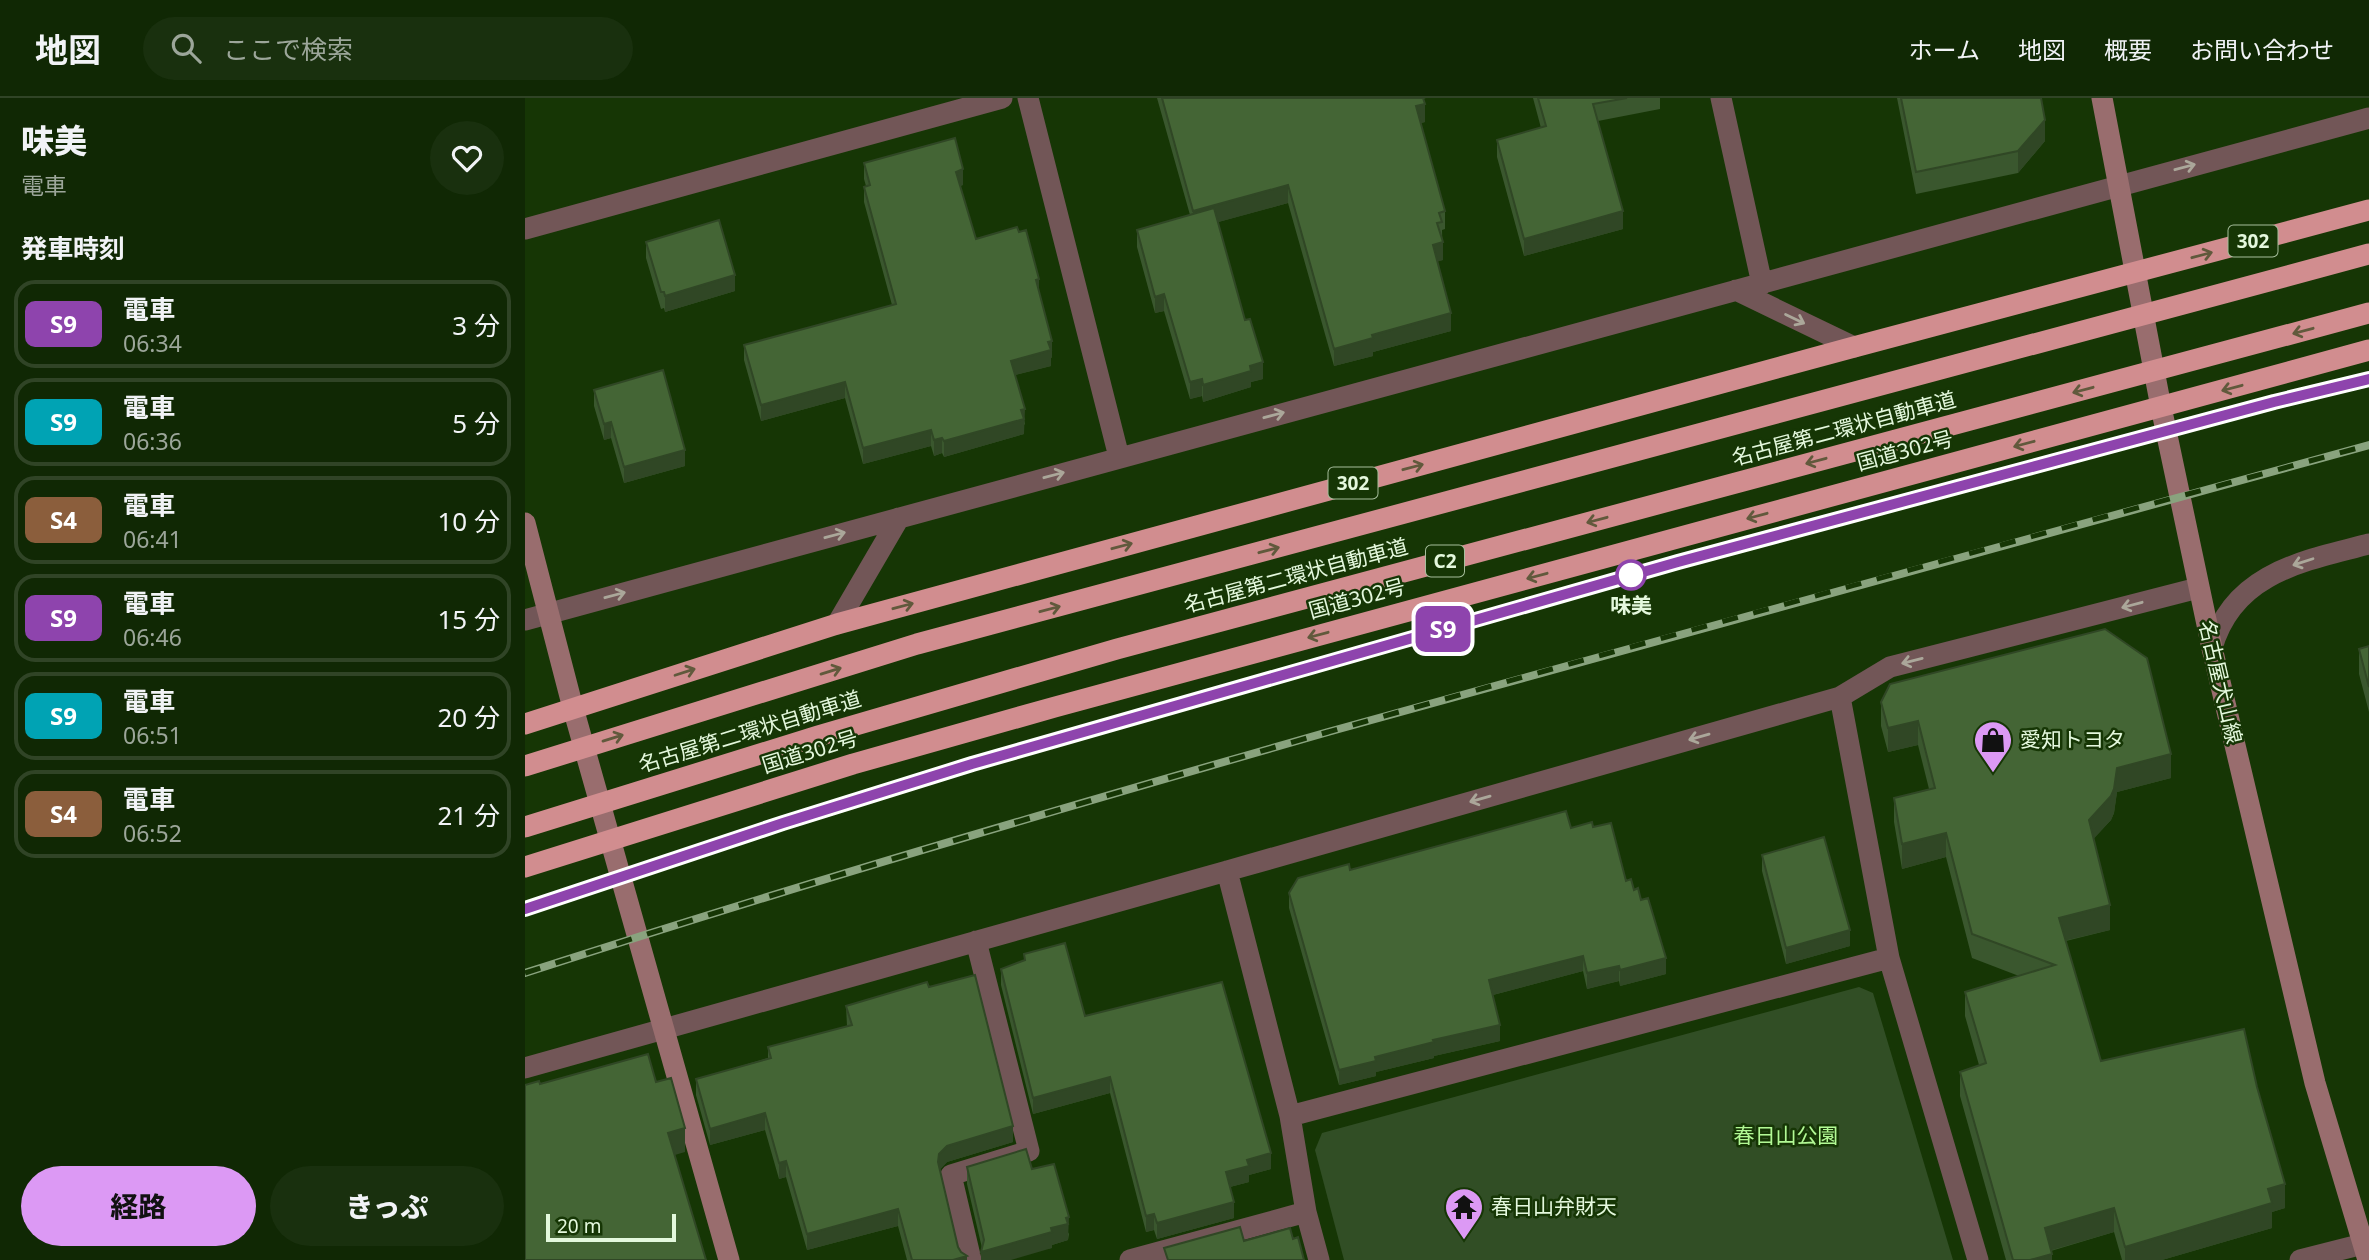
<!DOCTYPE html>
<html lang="ja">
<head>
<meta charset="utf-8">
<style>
  :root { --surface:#102804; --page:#19300e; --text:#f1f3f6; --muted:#9ca69a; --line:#304426; --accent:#dc99f4 }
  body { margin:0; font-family:"Noto Sans","Noto Sans JP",sans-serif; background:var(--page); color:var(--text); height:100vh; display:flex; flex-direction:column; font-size:26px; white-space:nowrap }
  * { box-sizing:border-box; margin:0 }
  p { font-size:23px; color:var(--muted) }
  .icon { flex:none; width:38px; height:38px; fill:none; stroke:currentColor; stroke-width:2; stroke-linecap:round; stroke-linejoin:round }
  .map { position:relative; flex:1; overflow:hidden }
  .sheet { display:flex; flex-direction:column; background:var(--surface); width:525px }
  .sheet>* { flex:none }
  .badge { padding:0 14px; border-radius:10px; font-size:24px; line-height:46px }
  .scale { position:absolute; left:21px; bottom:18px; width:130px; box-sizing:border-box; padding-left:7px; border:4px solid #e4f8dd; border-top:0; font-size:19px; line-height:24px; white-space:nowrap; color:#e4f8dd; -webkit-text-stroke:5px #163605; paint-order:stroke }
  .map>.badge { position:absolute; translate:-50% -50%; box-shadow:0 0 0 4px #fff }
  h2 { padding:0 21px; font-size:26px; line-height:63px }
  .round { display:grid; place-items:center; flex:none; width:74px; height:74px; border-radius:37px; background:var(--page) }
  .summary { display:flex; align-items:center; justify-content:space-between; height:119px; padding:0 21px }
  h1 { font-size:33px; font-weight:800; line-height:52px }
  .cta { display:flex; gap:14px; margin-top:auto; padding:14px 21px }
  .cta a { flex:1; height:80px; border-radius:42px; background:var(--accent); color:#111; font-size:28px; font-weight:800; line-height:80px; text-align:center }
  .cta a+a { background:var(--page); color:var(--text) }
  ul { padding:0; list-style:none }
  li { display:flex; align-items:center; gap:21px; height:88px; margin:0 14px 10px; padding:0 7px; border:4px solid var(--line); border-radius:21px }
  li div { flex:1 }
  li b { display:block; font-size:26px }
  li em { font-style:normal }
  li .badge { min-width:77px; font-weight:700; text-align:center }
  header { display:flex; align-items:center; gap:42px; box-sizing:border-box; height:98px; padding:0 35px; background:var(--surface); border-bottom:2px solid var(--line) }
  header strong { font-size:33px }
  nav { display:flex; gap:38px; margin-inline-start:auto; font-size:24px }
  .search { width:490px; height:63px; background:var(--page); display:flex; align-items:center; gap:18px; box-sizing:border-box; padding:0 24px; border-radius:38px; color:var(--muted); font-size:26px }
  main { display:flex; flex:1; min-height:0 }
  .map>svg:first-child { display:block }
  .green { fill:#314e25 }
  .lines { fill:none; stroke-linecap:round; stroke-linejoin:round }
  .street { stroke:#725657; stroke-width:21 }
  .secondary { stroke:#996d6e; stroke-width:21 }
  .highway { stroke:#d18d8f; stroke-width:21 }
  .rail-casing { stroke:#89a37e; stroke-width:8 }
  .rail { stroke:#163605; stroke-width:5; stroke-dasharray:16; stroke-linecap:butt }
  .wall { fill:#3a572e }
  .shaded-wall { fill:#304725 }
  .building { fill:#446535; stroke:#304725; stroke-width:2 }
  .oneway { stroke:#aba79a }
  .oneway2 { stroke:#61593c }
  .line-casing { stroke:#fff; stroke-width:16 }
  .line { stroke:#8e44ad; stroke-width:10 }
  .stop-dot { fill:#fff; stroke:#8e44ad; stroke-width:3.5 }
  .labels { text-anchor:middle; stroke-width:5; stroke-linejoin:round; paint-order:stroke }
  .shield { fill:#163605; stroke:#a6be9c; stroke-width:2 }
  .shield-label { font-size:19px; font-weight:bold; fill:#e4f8dd }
  .street-label { font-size:21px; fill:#e4f8dd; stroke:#163605 }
  .stop-label { font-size:21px; font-weight:bold; fill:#e4f8dd; stroke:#163605 }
  .poi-label { font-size:21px; fill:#e4f8dd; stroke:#163605; text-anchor:start }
  .park-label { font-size:21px; fill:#b2f995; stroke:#163605 }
</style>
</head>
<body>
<header>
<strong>地図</strong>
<div class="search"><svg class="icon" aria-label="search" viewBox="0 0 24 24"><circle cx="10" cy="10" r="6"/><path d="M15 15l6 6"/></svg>ここで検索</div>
<nav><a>ホーム</a><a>地図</a><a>概要</a><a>お問い合わせ</a></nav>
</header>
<main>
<section class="sheet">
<div class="summary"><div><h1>味美</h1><p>電車</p></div><a class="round"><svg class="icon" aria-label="heart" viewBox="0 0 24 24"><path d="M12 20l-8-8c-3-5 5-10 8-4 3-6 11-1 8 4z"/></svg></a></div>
<h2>発車時刻</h2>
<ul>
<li><span class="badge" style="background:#8e44ad;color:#fff">S9</span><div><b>電車</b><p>06:34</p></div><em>3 分</em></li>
<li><span class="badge" style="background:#00a3b4;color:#fff">S9</span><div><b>電車</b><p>06:36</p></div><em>5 分</em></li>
<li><span class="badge" style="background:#8b5e3c;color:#fff">S4</span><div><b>電車</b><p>06:41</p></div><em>10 分</em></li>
<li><span class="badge" style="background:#8e44ad;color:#fff">S9</span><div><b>電車</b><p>06:46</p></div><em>15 分</em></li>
<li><span class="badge" style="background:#00a3b4;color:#fff">S9</span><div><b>電車</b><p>06:51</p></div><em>20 分</em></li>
<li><span class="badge" style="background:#8b5e3c;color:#fff">S4</span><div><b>電車</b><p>06:52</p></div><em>21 分</em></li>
</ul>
<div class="cta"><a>経路</a><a>きっぷ</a></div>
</section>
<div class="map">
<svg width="1844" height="1162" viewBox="0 0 1844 1162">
  <rect width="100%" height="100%" fill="#163605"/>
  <path class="green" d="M1334 889 1348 895 1428 1162H819L790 1052 797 1035Z"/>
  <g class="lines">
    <path class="street" d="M503 0 594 359
      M1196 0 1237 186
      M0 131 477 0
      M1211 192 1329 249
      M0 522 1844 20
      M312 526 374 420
      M1687 550C1708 475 1778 463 1844 446
      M1315 599 1364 860 1453 1162
      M702 773 765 1018 781 1114 794 1162
      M0 970 702 773 1315 599 1365 569 1673 490
      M765 1018 1364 860
      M446 1162 426 1077 504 1053 451 843
      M605 1162 781 1114
      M1775 1162 1838 1146"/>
    <path class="secondary" d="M1577 0 1636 309 1687 550 1790 985 1843 1162
      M0 425 48 610 204 1162"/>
    <path class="highway" d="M0 626 312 526 1329 249 1844 112
      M0 668 392 546 1844 156
      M0 729 293 638 592 551 1844 215
      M0 769 328 666 530 609 1844 252"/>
    <defs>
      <path id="rail" d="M0 811C575 616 1163 461 1749 305L1844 281
        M0 875C266 789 534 711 803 634 1149 536 1496 441 1844 347"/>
    </defs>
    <use href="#rail" class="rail-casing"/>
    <use href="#rail" class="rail"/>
  </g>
  <path class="wall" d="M632 0H901L898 1 900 24 896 25 920 113V131L917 132 918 162 912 163 926 233 848 254V258L809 268 763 105 693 124 720 222 738 281 726 284V289L678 304 677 298 665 301 639 213 630 215 612 149V132L665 117Z
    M1008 0H1135V11L1073 23 1098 131 999 158 972 59V42L1016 30Z
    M1372 0H1516L1520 43 1493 75 1391 96Z
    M339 65 438 87 435 88 451 141 514 195 527 259 526 260V268L490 277 500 326 499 327V336L419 359 417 355 409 358 406 348 338 366 320 300 236 323 219 262V247L367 207 339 104V89L341 88 339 81Z
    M121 144 210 193 140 214 139 210 136 211 121 160Z
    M69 292 160 368 99 385 86 340 79 342 69 308Z
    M1844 548V614L1834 576V551Z
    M1356 604 1646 680 1592 694 1589 715 1586 722 1568 741 1585 832 1541 843 1576 963 1732 989 1760 1110 1747 1114V1130L1637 1162H1597L1589 1134 1526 1153 1527 1162H1481L1435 998V974L1454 967 1440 918V894L1494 878 1447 860 1421 759 1377 771 1369 724V700L1404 691 1393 647 1363 654 1356 628Z
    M1068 729 1101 783 1109 792 1116 802 1141 876 1095 888 1094 883 1062 891 1058 873 968 897 975 943 909 958V960L851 974V978L814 987 764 810V795L825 772 1046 730Z
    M1237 757 1325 848 1261 866 1237 773Z
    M499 856 560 918 746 1071 724 1077V1084L705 1089 709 1120 632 1141 629 1132 621 1134 585 995 508 1016 476 887V871L499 862Z
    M404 889 488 1044 422 1064 415 1071 433 1149 442 1162H382L373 1128 282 1152 261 1079 254 1081 240 1032 185 1047 171 997V981L243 960V949L322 928 321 908Z
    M442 1069 507 1071 544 1136 543 1142 527 1147V1150L456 1162 457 1150 442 1086Z"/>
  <path class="shaded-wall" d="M900 6V24L891 26V8Z
    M1520 22V43L1493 75V53Z
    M438 71V87L431 89V74Z
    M763 87V105L668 131V113Z
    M1098 113V131L999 158V141Z
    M918 144V162L908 165V147Z
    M210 177V193L140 214V198Z
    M514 181V197L511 182Z
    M639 196V213L630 215V199Z
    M926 215V233L848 254V258L809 268V251L847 237Z
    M527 243V259L526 260V268L486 278V263Z
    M738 264V281L726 284V289L678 304V287L725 268Z
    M677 281V298L665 301V284Z
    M320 284V300L236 323V307Z
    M500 311 499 336 419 359V343Z
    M86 324V340L79 342V326Z
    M406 332V348L338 366V350Z
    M417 340V355L409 358V342Z
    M160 352V368L99 385V369Z
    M1393 623V647L1363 654V630Z
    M1646 656V680L1592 694 1589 715 1586 722 1564 746V722L1592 670Z
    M1421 735V759L1377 771V746Z
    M1585 807V832L1534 844V820Z
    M1325 832V848L1261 866V850Z
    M1058 858V873L964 898V882Z
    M1141 860V876L1095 888V872Z
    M1094 868V883L1062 891V875Z
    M975 927V943L909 958V960L851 974V978L814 987V972L850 959 908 942Z
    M585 979V995L508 1016V1000Z
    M240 1015V1032L185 1047V1031Z
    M488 1028V1044L422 1064 414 1073V1056L422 1048Z
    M160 1030V1054L143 1059V1035Z
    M746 1055V1071L724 1077V1084L701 1090V1074L722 1062Z
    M261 1063V1079L254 1081V1065Z
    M1760 1086V1110L1747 1114V1130L1637 1162H1600V1149L1743 1091Z
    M709 1104V1120L632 1141V1125Z
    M1589 1110V1134L1520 1154V1130Z
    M373 1111V1128L282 1152V1136Z
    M629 1116V1132L621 1134V1118Z
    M544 1119 543 1142 527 1147V1150L486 1162H456V1154Z
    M1527 1156V1162H1505Z
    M442 1158V1162H428Z"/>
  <path class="building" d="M637 0H898L900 6 891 8 920 113 914 115 917 124 912 125 918 144 908 147 926 215 847 237 848 240 809 251 763 87 668 113Z
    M1013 0H1102L1068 6 1098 113 999 141 972 42 1021 28Z
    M1376 0H1516L1520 22 1493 53 1391 74Z
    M430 40 438 71 431 74 451 141 492 129 494 134 501 132 514 181 511 182 527 243 523 244 526 252 486 263 500 311 496 312 499 321 419 343 417 340 409 342 406 332 338 350 320 284 236 307 219 247 371 206 339 89 345 87 339 65Z
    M689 110 720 222 725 221 738 264 725 268 726 273 678 287 677 281 665 284 639 196 630 199 612 132Z
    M194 122 210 177 140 198 139 194H136L121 144Z
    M138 272 160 352 99 369 86 324 79 326 69 292Z
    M1580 531 1622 560 1646 656 1592 670 1589 691 1586 698 1564 722 1585 807 1534 820 1576 963 1719 931 1732 989 1760 1086 1743 1091 1747 1105 1600 1149 1589 1110 1520 1130 1527 1156 1505 1162H1488L1435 974 1461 965 1440 894 1530 867 1447 836 1421 735 1377 746 1369 700 1410 690 1393 623 1363 630 1356 604 1365 586Z
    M1844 548V589L1834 551Z
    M1041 713 1046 730 1067 724 1068 729 1086 725 1101 783 1106 781 1109 792 1113 790 1116 802 1123 800 1141 860 1095 872 1094 868 1062 875 1058 858 964 882 975 927 908 942 909 944 850 959 851 963 814 972 764 795 773 780 824 766 825 772Z
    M1299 739 1325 832 1261 850 1237 757Z
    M540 845 560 918 697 884 746 1055 722 1062 724 1068 701 1074 709 1104 632 1125 629 1116 621 1118 585 979 508 1000 476 871 500 862 499 856Z
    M450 877 488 1028 422 1048 414 1056 413 1064 433 1149 436 1154 442 1158 428 1162H387L373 1111 282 1136 261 1063 254 1065 240 1015 185 1031 171 981 246 960 243 949 327 927 321 908 402 884 404 889Z
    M123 956 131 984 146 980 160 1030 143 1035 181 1162H0V987L14 983 15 986Z
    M501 1051 507 1071 529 1066 544 1119 541 1120 543 1126 526 1130 527 1134 456 1154 459 1142 442 1069Z
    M715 1129 719 1143 765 1130 768 1141 773 1139 779 1162H643L639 1150Z"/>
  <defs><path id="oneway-shaft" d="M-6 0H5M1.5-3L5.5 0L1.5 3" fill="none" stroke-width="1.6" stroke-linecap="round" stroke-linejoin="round" transform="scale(1.75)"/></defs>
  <g class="oneway">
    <use href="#oneway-shaft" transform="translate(1660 69) rotate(-15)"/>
    <use href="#oneway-shaft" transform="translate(1270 221) rotate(26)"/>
    <use href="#oneway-shaft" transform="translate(749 317) rotate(-15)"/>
    <use href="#oneway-shaft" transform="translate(529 377) rotate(-15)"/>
    <use href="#oneway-shaft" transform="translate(310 437) rotate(-15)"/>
    <use href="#oneway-shaft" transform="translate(1778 464) rotate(162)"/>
    <use href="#oneway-shaft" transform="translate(90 497) rotate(-15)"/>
    <use href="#oneway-shaft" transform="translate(1607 507) rotate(165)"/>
    <use href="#oneway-shaft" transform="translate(1387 563) rotate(166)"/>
    <use href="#oneway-shaft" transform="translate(1174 639) rotate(164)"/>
    <use href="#oneway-shaft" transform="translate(955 701) rotate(164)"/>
  </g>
  <g class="oneway2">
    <use href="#oneway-shaft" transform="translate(1677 157) rotate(-15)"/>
    <use href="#oneway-shaft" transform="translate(1778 233) rotate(165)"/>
    <use href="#oneway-shaft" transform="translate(1707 290) rotate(165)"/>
    <use href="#oneway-shaft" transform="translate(1558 292) rotate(165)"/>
    <use href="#oneway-shaft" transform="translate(1499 346) rotate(165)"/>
    <use href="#oneway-shaft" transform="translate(1291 363) rotate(165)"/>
    <use href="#oneway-shaft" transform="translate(888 369) rotate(-15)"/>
    <use href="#oneway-shaft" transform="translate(1232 418) rotate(165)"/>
    <use href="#oneway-shaft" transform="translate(1072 422) rotate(165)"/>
    <use href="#oneway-shaft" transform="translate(597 448) rotate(-15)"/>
    <use href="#oneway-shaft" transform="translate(744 452) rotate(-15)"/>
    <use href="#oneway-shaft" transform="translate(1012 478) rotate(165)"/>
    <use href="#oneway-shaft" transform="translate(378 508) rotate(-15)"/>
    <use href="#oneway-shaft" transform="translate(525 511) rotate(-15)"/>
    <use href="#oneway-shaft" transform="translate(793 537) rotate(165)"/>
    <use href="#oneway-shaft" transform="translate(306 573) rotate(-17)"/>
    <use href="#oneway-shaft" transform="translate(160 574) rotate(-18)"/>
    <use href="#oneway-shaft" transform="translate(88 640) rotate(-17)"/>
  </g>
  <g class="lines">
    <defs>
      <path id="line" d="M0 811 258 725 447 666 1153 464 1749 304 1844 281"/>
    </defs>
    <use href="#line" class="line-casing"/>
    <use href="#line" class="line"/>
  </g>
  <defs>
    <symbol id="shop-pin" viewBox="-11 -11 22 30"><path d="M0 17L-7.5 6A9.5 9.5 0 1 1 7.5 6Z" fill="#dc99f4" stroke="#163605"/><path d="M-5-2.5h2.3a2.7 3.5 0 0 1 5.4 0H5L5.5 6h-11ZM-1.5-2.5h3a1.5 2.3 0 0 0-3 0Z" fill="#111"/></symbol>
    <symbol id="temple-pin" viewBox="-11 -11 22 30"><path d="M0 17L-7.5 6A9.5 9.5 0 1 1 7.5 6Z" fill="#dc99f4" stroke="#163605"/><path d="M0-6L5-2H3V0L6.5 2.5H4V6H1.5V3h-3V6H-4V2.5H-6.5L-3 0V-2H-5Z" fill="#111"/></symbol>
  </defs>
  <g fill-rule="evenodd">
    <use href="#shop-pin" x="1446" y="620" width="44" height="60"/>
    <use href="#temple-pin" x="917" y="1087" width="44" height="60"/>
  </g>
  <circle class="stop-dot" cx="1106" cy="477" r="14"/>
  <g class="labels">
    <g class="shield">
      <rect x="1703.5" y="127.5" width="49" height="31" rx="5"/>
      <rect x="803.5" y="369.5" width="49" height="31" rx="5"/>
      <rect x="901" y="447.5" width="38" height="31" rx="5"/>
    </g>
    <g class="shield-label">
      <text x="1728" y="150">302</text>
      <text x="828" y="392">302</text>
      <text x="920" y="470">C2</text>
    </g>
    <g class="street-label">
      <text transform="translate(1319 331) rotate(-15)" y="7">名古屋第二環状自動車道</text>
      <text transform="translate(1380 353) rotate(-15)" y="7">国道302号</text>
      <text transform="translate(771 478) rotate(-15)" y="7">名古屋第二環状自動車道</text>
      <text transform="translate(832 501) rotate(-15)" y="7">国道302号</text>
      <text transform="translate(1695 584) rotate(77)" y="7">名古屋犬山線</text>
      <text transform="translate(225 634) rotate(-17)" y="7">名古屋第二環状自動車道</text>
      <text transform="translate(285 654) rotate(-17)" y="7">国道302号</text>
    </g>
    <g class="stop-label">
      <text x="1106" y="515">味美</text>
    </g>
    <g class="poi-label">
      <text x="1495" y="649">愛知トヨタ</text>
      <text x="966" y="1116">春日山弁財天</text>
    </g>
    <g class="park-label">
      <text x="1261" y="1045">春日山公園</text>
    </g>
  </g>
</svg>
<div class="scale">20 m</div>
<b class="badge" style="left:918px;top:531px;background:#8e44ad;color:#fff">S9</b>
</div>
</main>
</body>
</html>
